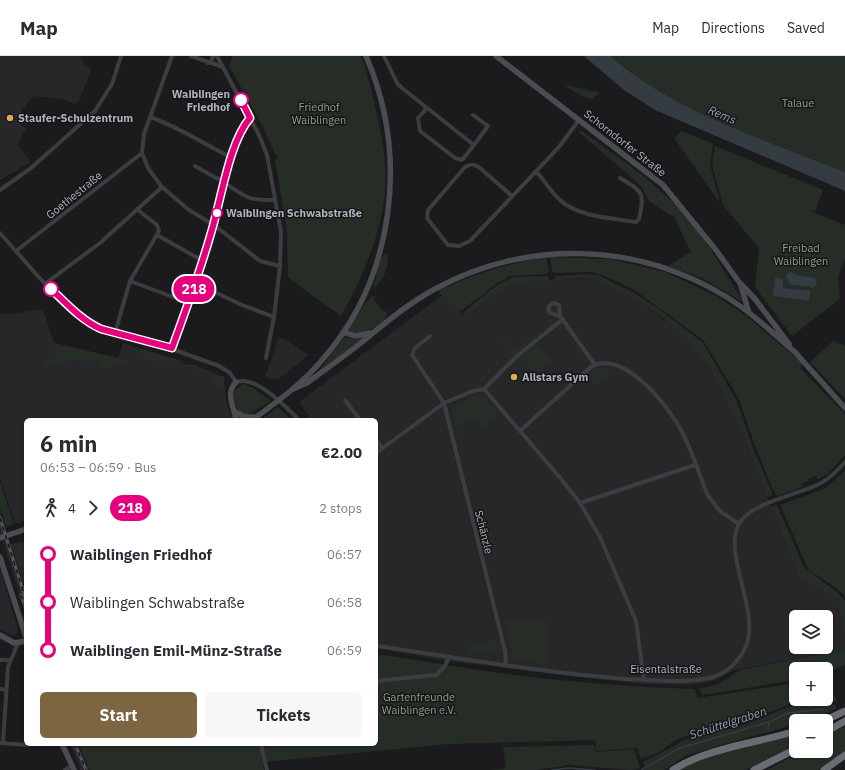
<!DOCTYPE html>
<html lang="en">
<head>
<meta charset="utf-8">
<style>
  :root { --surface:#fff; --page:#f7f7f7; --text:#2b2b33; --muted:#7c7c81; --line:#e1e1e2; --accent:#7c6541 }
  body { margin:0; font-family:"IBM Plex Sans",sans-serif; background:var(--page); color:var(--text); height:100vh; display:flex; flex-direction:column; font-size:15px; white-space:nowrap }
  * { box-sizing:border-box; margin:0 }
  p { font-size:13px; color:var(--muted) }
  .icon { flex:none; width:22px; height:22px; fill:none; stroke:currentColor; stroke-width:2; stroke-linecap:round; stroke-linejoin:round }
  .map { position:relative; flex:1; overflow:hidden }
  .side { position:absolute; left:24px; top:362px; width:354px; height:328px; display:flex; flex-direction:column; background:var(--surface); border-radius:6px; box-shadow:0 1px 3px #0004 }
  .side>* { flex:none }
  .badge { padding:0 8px; border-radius:13px; font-size:14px; line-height:26px }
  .fabs { position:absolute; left:789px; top:554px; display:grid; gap:8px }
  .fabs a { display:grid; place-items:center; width:44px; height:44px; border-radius:6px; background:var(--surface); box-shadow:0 1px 3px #0004; font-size:20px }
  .map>.badge { position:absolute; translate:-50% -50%; box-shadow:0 0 0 2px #fff }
  .legs { display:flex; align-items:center; gap:6px; height:44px; padding:0 16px; font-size:13px }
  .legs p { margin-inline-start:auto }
  .overview { display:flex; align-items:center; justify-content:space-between; height:68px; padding:0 16px }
  h1 { font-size:22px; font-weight:800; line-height:30px }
  .primary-button { display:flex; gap:8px; margin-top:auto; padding:8px 16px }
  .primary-button a { flex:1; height:46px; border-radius:6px; background:var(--accent); color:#fff; font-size:16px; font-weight:800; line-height:46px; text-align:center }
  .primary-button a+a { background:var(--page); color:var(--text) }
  ul { padding:0 16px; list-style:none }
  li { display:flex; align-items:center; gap:14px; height:48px; font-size:15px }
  li i { display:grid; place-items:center; width:6px; height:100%; margin:0 5px; background:currentColor }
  li i::after { content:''; width:10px; height:10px; margin:-5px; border:3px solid; border-radius:50%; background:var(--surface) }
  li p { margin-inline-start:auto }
  li:first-child i { background:linear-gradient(#0000 50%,currentColor 0) }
  li:last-child i { background:linear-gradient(currentColor 50%,#0000 0) }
  header { display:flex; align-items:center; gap:24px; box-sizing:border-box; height:56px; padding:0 20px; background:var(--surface); border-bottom:1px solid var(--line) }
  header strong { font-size:19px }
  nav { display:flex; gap:22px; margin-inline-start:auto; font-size:14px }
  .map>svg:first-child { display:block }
  .built { fill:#27272a; fill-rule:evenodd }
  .green { fill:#252d26 }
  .water { fill:#343c42 }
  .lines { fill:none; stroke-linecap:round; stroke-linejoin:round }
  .stream { stroke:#343c42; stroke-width:1.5 }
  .street { stroke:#3c3d41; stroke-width:4 }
  .secondary { stroke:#4b4c51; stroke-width:5.5 }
  .highway { stroke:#696c72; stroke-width:7 }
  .rail-casing { stroke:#54555a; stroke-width:3 }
  .rail { stroke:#161618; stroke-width:1.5; stroke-dasharray:4.5; stroke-linecap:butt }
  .line-1-casing { stroke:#fff; stroke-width:9 }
  .line-1 { stroke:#e6007e; stroke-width:6 }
  .stop-1-dot { fill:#fff; stroke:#e6007e; stroke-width:2 }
  .poi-dot { fill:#deab52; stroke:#161618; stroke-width:1.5 }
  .labels { text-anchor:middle; stroke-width:3; stroke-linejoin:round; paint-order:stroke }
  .stop-label { font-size:11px; font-weight:bold; fill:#afb3bb; stroke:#161618; text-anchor:end }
  .park-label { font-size:11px; fill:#89a389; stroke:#161618 }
  .poi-label { font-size:11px; font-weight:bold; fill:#afb3bb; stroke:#161618; text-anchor:start }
  .street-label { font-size:11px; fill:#afb3bb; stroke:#161618 }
  .water-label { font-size:12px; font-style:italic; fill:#8ba0b1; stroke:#161618 }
</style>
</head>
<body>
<header>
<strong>Map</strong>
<nav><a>Map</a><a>Directions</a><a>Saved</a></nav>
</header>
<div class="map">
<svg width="845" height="714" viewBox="0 0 845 714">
  <rect width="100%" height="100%" fill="#1b1b1d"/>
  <path class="built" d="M0 0H80L86 11 92 12 79 45 76 48 61 43 34 40 21 54V69L26 72 17 89 31 106 0 124Z
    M592 222 642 247 682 277 697 295 729 346 799 521 838 544 845 581V593L735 614 713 625 692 629 645 628 579 621 448 605 376 592V364H312L299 346 442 239 465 261 511 227ZM796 561H826V591H796Z
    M43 253 54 287 118 302 123 287 224 321 226 345 232 364H26V465L15 468 0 421V258H13Z
    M279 281 287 284 308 299 288 316 276 324 265 321Z
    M0 455 26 537V559L0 477Z
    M0 512 17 570V576L14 579H11L0 573Z
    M70 688H77L89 714H81Z"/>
  <path class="green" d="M233 0H360L364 7C374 45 389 97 385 136 381 179 362 223 341 260L288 222 287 174 275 104 278 100 275 98 265 75 229 9Z
    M610 0H845V116C768 85 673 55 610 0Z
    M566 29 601 37 591 43 582 40 567 31Z
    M580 74C618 101 658 127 688 163 710 189 726 219 744 247L702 222 668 210 691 196 674 161 649 145 641 130 585 81 579 76Z
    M682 75 713 88 710 109 720 147 674 82Z
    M715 90 823 134 815 156 798 150 845 169V202L838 221 840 243 792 280 755 231 759 192 723 149 712 109Z
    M386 198C392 208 382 227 373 232L381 202Z
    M546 201 549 215 547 218 510 220 499 226 462 254 458 255 439 236 440 234C476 217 507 208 546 201Z
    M550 201 610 203 665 216 718 241 745 259 803 308 800 312 842 355 845 359V399L828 418 817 424 816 420 808 423V425L801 428 802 431 778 440 775 438 755 390 739 343 703 284 633 233 605 220 591 216 555 217 552 215Z
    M588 218 598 219 636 238 659 253 703 287 736 343 752 389 773 439 767 441C735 358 710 279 623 237 613 233 603 226 593 223 583 220 564 224 553 225V223L556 220Z
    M547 220 550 225 511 227 465 261 463 259V257C478 245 494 228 512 222 522 219 536 221 547 220Z
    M373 240H377L373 243 384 256 388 254 386 261C377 272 361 282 347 275L365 247Z
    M550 262 554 267 513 300 510 299 512 296 495 284 497 281 516 293 550 267 548 264Z
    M344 281 356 283 367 281 319 315Z
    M833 285 845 290V343L810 306Z
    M53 287 118 302 132 307 100 313 96 304 89 306 73 303 44 313 42 307 58 301Z
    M537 287 553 305 536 319 519 300Z
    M139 292 182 305 157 306V305L137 302 136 308 135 305Z
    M187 309H194L224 321V329L217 331 212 320Z
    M600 312 615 314 596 329 587 319 593 314Z
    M242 328 252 331 271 345 251 357 245 359 237 354 234 341 235 335Z
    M475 340 483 341 499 360 481 375 477 364 457 369 460 381 458 382 452 353 463 345Z
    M278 351 292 364H261Z
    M845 414V541L839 534 808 513 780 449 826 432Z
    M0 425 14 468 6 471 0 452Z
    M777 449 804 511 837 536 845 545V581L838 544 799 521 771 451Z
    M26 485V534L11 488Z
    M546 565V608L519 605 514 601 505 566Z
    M496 584 498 595 494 599 469 598 468 590Z
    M845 593V609L826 617V613H796V624L703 639 699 633 720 627 740 614Z
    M376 598C419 604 462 612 506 618 568 626 631 631 694 633L698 642 796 627V643H826V621L837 645 802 643 740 668 685 680 671 687 658 697 641 703 637 692 596 695 595 684 449 688 263 706 264 714H90L78 688H376Z
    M801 646 836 649V653L805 665H796V668L687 699 664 714H645L643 706 687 683 741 670Z
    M845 670V695L818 714H767L803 695H826V681Z
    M796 678V689L745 714H677C714 696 756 688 796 678Z
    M594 689 596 696 634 693 640 712 631 714 570 709 536 714H493L506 712 503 691Z"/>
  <path class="water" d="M584 0H610C673 55 768 85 845 116V135L655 54 624 34Z
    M791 216 796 219 815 222 817 229 813 232 808 230 790 229 786 221 788 217Z
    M775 222 783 223V232L810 235 809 245 773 240Z"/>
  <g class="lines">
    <path class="stream" d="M768 673 769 666
      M552 714 569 712 595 714
      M641 714 680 692 769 666 788 657 824 653"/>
    <path class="street" d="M172 0 144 78 142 97 148 112 162 131 189 154 214 169 260 205 280 210
      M191 0 223 11
      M217 0 259 79 267 99 281 176 280 210 274 261 266 302
      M384 0 397 27 402 32 474 89 488 70 473 59
      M208 7 211 6 213 0
      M427 52 418 62 420 75 455 102 462 104 474 89
      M150 61C179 71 204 88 232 102
      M195 110 216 122 225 124
      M536 115C544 124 551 136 560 144 578 161 612 162 636 166L639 163C645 136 643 136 620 122
      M225 127C245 141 250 145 275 144
      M0 134 31 112 95 55 112 28 121 0
      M512 140 480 112C475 108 471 107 465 111L428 154 427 162 448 189 459 190 470 185 559 91 579 64
      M0 177C27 207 65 256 101 273L172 293 219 310 230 317 236 326C256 319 285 350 299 364
      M157 179 203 205
      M16 195 142 97
      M130 225 189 247
      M46 227 100 187 162 131
      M196 227 242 249 274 261
      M560 260 550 257 548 253 551 248 555 247 559 249 560 260 595 309
      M115 277 130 225 159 175 157 169 138 154
      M430 280 415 292 412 299 444 347 505 595 506 609
      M172 293C187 252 201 212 213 171 222 140 229 86 250 62
      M484 333 562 424 580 447 600 481 636 565 644 624
      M345 344 360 364
      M520 375 592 310C626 294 670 352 683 378 693 398 700 420 708 440L720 455 739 468
      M376 384 382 392
      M376 397 444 347 473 335 484 333 517 300 563 263
      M580 447 695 409
      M376 586 377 590C460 602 543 617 627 623 654 624 686 628 713 621 727 617 739 605 745 592 762 558 722 498 739 468 751 446 799 439 821 427 830 422 838 414 845 406
      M0 604H10
      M376 625 436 619 445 610 449 601
      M0 633 6 634
      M0 687 29 689
      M3 687 8 611 18 587
      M261 688 267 714
      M65 714 72 710"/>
    <path class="secondary" d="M496 0 663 129 716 194 739 226 755 243 789 288
      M741 230 749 257
      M343 276 355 280 371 277
      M794 295 845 352
      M236 326C225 337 234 351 236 364
      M293 333 307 327C327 312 348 298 367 282 388 264 410 247 433 234 526 183 635 186 725 240 751 256 773 277 796 297
      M235 356 245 361H255
      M252 364C277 346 303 327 323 303 395 220 409 100 366 0
      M0 482 26 473
      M0 501 26 581
      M0 579 14 587 26 585
      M62 688 74 714"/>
    <path class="highway" d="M824 665 845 655
      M826 676 845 665
      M673 714C707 692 757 687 796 675
      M754 714 796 693
      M824 714 845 699"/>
    <defs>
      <path id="rail" d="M0 462 26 544
        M21 539 26 554
        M75 688 86 714"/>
    </defs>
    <use href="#rail" class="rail-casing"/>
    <use href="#rail" class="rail"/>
  </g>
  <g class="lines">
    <defs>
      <path id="line-1" d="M51 233C67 248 81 264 101 273L172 292C186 254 200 216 211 177 221 145 229 86 250 62L241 44"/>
    </defs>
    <use href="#line-1" class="line-1-casing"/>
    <use href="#line-1" class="line-1"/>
  </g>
  <g class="stop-1-dot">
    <circle cx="241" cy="44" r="7"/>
    <circle cx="217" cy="157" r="5"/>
    <circle cx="51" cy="233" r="7"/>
  </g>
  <g class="poi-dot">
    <circle cx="10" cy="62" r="4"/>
    <circle cx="514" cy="321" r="4"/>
  </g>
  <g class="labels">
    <g class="stop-label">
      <text x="230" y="42">Waiblingen<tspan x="230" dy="13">Friedhof</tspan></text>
      <text x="226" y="161" text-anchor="start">Waiblingen Schwabstraße</text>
    </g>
    <g class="park-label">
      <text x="798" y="51">Talaue</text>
      <text x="319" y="55">Friedhof<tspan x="319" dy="13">Waiblingen</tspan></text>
      <text x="801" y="196">Freibad<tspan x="801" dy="13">Waiblingen</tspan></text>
      <text x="419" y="645">Gartenfreunde<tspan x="419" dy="13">Waiblingen e.V.</tspan></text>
    </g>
    <g class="poi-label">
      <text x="18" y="66">Staufer-Schulzentrum</text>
      <text x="522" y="325">Allstars Gym</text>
    </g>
    <g class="street-label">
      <text transform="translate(625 87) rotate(38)" y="4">Schorndorfer Straße</text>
      <text transform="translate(74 139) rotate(-39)" y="4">Goethestraße</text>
      <text transform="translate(484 476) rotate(76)" y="4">Schänzle</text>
      <text x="666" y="617">Eisentalstraße</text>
    </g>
    <g class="water-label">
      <text transform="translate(722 59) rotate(23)" y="4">Rems</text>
      <text transform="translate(728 667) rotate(-18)" y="4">Schüttelgraben</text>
    </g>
  </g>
</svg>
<div class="fabs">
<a><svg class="icon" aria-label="layers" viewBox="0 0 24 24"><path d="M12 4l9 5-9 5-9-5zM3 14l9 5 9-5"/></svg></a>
<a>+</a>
<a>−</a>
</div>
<b class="badge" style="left:194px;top:233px;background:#e6007e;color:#fff">218</b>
<section class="side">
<div class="overview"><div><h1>6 min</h1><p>06:53 – 06:59 · Bus</p></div><b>€2.00</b></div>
<div class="legs"><svg class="icon" aria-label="walk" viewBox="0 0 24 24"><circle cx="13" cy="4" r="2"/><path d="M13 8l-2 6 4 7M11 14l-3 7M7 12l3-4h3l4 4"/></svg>4<svg class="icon" aria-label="forward" viewBox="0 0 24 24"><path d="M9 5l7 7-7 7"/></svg><b class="badge" style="background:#e6007e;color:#fff">218</b><p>2 stops</p></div>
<ul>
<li><i style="color:#e6007e"></i><b>Waiblingen Friedhof</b><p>06:57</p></li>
<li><i style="color:#e6007e"></i><span>Waiblingen Schwabstraße</span><p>06:58</p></li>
<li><i style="color:#e6007e"></i><b>Waiblingen Emil-Münz-Straße</b><p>06:59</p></li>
</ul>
<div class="primary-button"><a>Start</a><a>Tickets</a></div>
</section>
</div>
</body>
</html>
